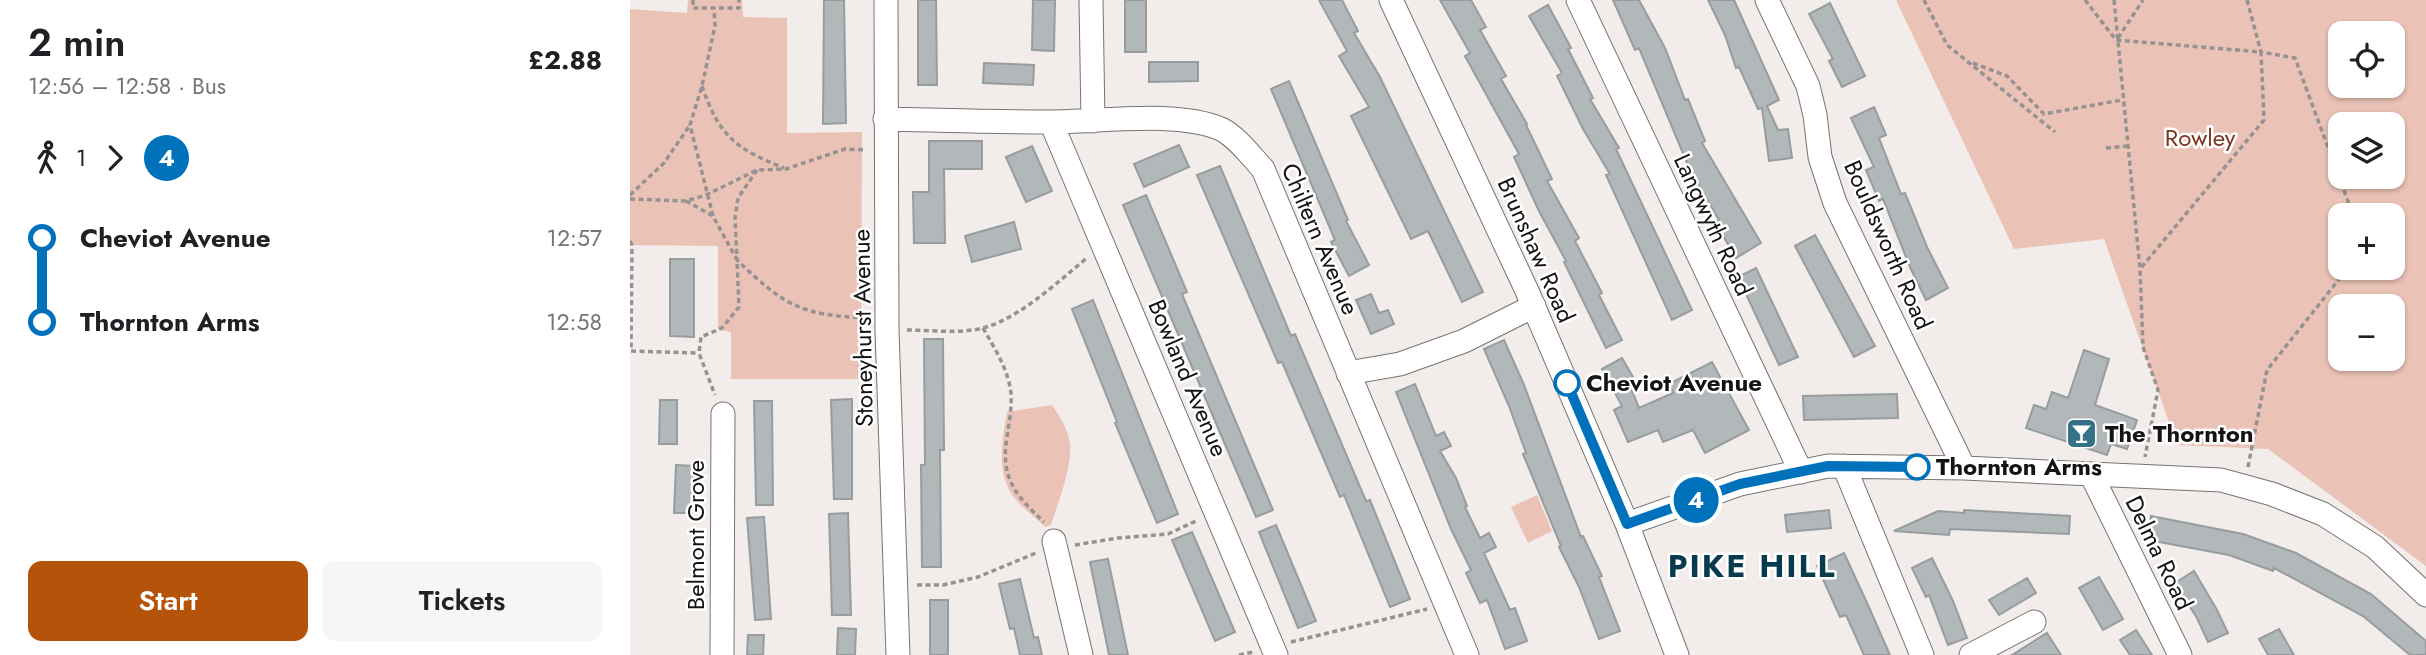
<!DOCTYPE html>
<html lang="en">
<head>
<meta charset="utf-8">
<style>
  :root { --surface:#fff; --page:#f6f6f6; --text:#202124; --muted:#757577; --accent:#b45309 }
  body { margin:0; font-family:Jost,sans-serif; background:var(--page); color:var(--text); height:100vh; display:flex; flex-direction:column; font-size:26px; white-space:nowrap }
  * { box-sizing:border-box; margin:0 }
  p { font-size:23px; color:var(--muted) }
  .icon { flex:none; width:38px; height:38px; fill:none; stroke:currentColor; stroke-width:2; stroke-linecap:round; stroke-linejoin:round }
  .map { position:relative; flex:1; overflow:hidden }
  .drawer { display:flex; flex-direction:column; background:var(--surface); width:630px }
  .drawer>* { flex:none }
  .badge { padding:0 14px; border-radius:23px; font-size:24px; line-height:46px }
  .buttons { position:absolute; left:1698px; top:21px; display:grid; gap:14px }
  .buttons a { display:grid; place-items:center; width:77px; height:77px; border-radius:14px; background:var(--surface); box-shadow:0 2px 5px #0004; font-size:35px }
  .map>.badge { position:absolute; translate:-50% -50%; box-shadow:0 0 0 4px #fff }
  .legs { display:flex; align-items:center; gap:10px; height:77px; padding:0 28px; font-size:23px }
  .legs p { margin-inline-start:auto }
  .overview { display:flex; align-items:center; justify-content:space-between; height:119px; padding:0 28px }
  h1 { font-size:38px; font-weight:600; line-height:52px }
  .cta { display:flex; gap:14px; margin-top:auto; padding:14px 28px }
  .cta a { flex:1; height:80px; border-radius:14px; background:var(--accent); color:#fff; font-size:28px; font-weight:600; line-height:80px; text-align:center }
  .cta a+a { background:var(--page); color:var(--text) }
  ul { padding:0 28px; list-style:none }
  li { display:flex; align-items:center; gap:24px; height:84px; font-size:26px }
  li i { display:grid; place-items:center; width:10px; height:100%; margin:0 9px; background:currentColor }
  li i::after { content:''; width:18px; height:18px; margin:-9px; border:5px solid; border-radius:50%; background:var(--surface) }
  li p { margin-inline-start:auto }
  li:first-child i { background:linear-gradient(#0000 50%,currentColor 0) }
  li:last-child i { background:linear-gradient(currentColor 50%,#0000 0) }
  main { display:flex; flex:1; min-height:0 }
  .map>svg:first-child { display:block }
  .green { fill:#ebc3b6; fill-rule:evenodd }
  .building { fill:#b2b7ba; stroke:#979d9f; stroke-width:2 }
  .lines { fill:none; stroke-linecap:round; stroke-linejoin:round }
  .minor-casing { stroke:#797372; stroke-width:25 }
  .path { stroke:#979291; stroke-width:3.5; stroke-dasharray:5 3.5; stroke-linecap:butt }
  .minor { stroke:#fff; stroke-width:23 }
  .line-1-casing { stroke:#fff; stroke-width:16 }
  .line-1 { stroke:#0072bc; stroke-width:10 }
  .stop-1-dot { fill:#fff; stroke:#0072bc; stroke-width:3.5 }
  .labels { text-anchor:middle; stroke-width:5; stroke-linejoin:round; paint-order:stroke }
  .park-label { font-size:24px; fill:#7c351f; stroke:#fff }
  .street-label { font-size:24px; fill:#161413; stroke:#fff }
  .stop-label { font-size:24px; font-weight:bold; fill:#161413; stroke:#fff; text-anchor:start }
  .poi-label { font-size:24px; font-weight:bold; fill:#161413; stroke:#fff; text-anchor:start }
  .district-label { font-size:32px; font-weight:bold; letter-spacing:2px; fill:#083b4e; stroke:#fff }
</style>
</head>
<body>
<main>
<section class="drawer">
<div class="overview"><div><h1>2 min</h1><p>12:56 – 12:58 · Bus</p></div><b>£2.88</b></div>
<div class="legs"><svg class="icon" aria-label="walk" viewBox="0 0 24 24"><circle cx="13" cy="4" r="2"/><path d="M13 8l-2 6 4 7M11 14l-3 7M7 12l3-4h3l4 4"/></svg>1<svg class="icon" aria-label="forward" viewBox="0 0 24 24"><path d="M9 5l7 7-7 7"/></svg><b class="badge" style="background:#0072bc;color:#fff">4</b></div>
<ul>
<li><i style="color:#0072bc"></i><b>Cheviot Avenue</b><p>12:57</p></li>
<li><i style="color:#0072bc"></i><b>Thornton Arms</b><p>12:58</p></li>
</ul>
<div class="cta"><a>Start</a><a>Tickets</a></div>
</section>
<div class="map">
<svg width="1796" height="655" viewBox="0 0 1796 655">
  <rect width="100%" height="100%" fill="#f2ecea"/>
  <path class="green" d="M58 0H112L113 17 157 18V133L232 132 231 379H101V332L88 330V246L0 245V9L57 13Z
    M1266 0H1796V566L1638 449 1547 445 1474 239 1384 249ZM1762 33V86H1710V33ZM1762 124V177H1710V124ZM1710 215H1762V268H1710ZM1710 306H1762V359H1710Z
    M422 405C430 417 439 430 440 445 442 468 428 502 421 525L415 527C406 518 395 510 387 501 365 477 372 441 377 412Z
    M907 495 922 531 898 543 881 507Z"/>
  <path class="building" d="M194 0H214L216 123 193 124Z
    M288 0H306L307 85H288Z
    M403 0H425L424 51 402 50Z
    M495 0H516V52H495Z
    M689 0H712L728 31 724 33 750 77 853 292 832 302 798 231 781 239 721 116 739 107 709 56 717 51Z
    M810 0H841L856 27 850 30 876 76 871 79 897 124 896 125 922 179 917 181 949 238 945 241 972 293 969 295 992 340 976 348 934 262 936 261 909 211 884 157 889 154 835 56 840 53Z
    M983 0H1009L1035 48 1055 100 1058 99 1075 141 1072 143 1131 243 1106 258 1085 222 1089 220 1060 170 1009 48 1005 50Z
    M1078 0H1104L1149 100 1137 106 1148 130 1158 129 1162 158 1139 161 1132 108 1128 109 1109 67 1106 68 1095 35Z
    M1200 3 1235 76 1212 87 1199 61 1203 59 1179 14Z
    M918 5 941 48 938 49 963 98 960 99 989 148 986 149 1062 310 1042 320 976 175 980 174 953 129 927 76 932 73 899 16Z
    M519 62H568V81L519 82Z
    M354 63 404 65 403 85 353 83Z
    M659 81 718 220 716 221 739 265 719 276 701 242 705 240 641 89Z
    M1244 107 1256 135 1249 138 1271 194 1275 193 1297 247 1318 288 1296 300 1280 267 1253 199 1249 201 1236 170 1244 167 1221 118Z
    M299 141H352V169H314L315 243H284L283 192H299Z
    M549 145 559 167 514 187 504 164Z
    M402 146 422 191 396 202 376 157Z
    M590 166 661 336 665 334 736 501 740 500 780 599 760 607 714 495 710 497 652 362 648 363 567 175Z
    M516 195 557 292 552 294 643 510 626 517 493 205Z
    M384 222 391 249 342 262 335 236Z
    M1185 235 1245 346 1224 357 1165 246Z
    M40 259H64V337L40 336Z
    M1126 268 1168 357 1149 365 1108 277Z
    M741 294 749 313 758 310 764 324 741 334 726 300Z
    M463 300 548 514 527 523 485 423 487 422 442 309Z
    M294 339H313L314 450H310L311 567H292L291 465H295Z
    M874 340 894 385 951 537 953 536 972 576 969 577 990 631 969 639 949 587 929 547 931 546 893 454 896 453 879 406 854 349Z
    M1454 350 1479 359 1465 405 1507 420 1497 449 1481 444 1477 455 1396 428 1404 405 1416 409 1422 392 1438 398Z
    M992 358 1003 377 998 380 1009 408 1043 393 1039 384 1082 362 1119 430 1075 453 1063 430 1033 442 1028 430 998 442 984 410 992 406 972 369Z
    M785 384 806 436 814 432 821 446 810 451 826 478 837 506 835 507 850 538 859 533 866 547 854 553 880 610 885 608 897 641 875 649 857 600 850 603 836 573 841 570 821 529 766 392Z
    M1267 394 1268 418 1174 420 1173 396Z
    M222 399V499H204L201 400Z
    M30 400H47V444H29Z
    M124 401H142L143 505H126Z
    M46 465 64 466 62 513H44Z
    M1199 510 1201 528 1157 532 1155 515Z
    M1334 510 1440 516 1439 534 1320 529 1319 535 1264 531 1308 511 1334 513Z
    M218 513 221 615H202L199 514Z
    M1521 516 1613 534 1666 553 1741 594 1796 641V655H1780L1733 616 1644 568 1643 571 1599 555 1518 540Z
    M134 517 141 619 125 620 117 518Z
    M646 525 686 621 668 628 629 532Z
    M562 532 605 632 585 641 542 540Z
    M1214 553 1238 605 1260 655H1234L1216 615 1210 617 1187 566Z
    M1302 558 1323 601 1337 638 1318 645 1299 595 1296 597 1282 568Z
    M478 559 498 655H479L460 562Z
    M1564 571 1587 610 1598 633 1578 642 1567 618 1545 583Z
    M1469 577 1493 619 1473 630 1449 588Z
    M1397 578 1406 593 1369 615 1359 600Z
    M390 579 404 638 408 637 412 655H390L384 628 380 629 369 584Z
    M300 600H318V655H300Z
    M208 628 226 629 225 655H207Z
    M1649 629 1664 655H1638L1629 639Z
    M1506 630 1522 655H1500L1490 640Z
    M1417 633 1431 655H1382Z
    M118 635H134L133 655H117Z"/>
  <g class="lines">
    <defs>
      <path id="minor" d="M256 0 257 330 268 655
        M461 0 463 121
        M761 0 897 291 997 524 1047 655
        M948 0 1171 472
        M1137 0 1178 86 1185 115 1190 157 1205 203 1334 468
        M255 119C310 120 365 122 421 122 469 122 547 110 591 129 607 137 621 156 633 169L837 655
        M421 122 646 655
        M718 373 770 364 834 341 904 306
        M1214 466 1292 655
        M1461 474 1550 655
        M997 524 1110 484 1198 466 1334 468 1591 480 1642 494 1693 514 1745 547 1796 595
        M424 541 451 655
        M92 655 93 414
        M1341 655 1404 622"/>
    </defs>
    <use href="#minor" class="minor-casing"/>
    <path class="path" d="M63 0V8H109V0
      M1294 0 1317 45 1425 132
      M1455 0 1486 40 1631 52 1634 120 1510 269
      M1484 0 1510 269 1513 347 1528 390 1515 457
      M1617 0 1631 52 1665 58 1723 215
      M1488 38 1513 0
      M1343 63 1377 76 1414 114 1492 100
      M72 86C89 136 106 149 154 168
      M1476 148 1497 146
      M127 170 108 198 105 218 107 260C155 306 170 315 237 318
      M0 195 34 163 60 125
      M0 199 56 201 76 195 127 170 156 169 215 149 236 150
      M56 201 83 216 107 260 109 307 92 328 71 337 69 353 85 395
      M83 216 60 125 72 86 85 26 84 8
      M0 241 2 245 1 351 69 353
      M353 328C365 349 378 369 381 393 382 408 379 423 377 437 370 478 386 496 414 522
      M277 330C298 330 321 333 342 330 382 326 426 283 457 258
      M1618 467 1637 370 1718 268
      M445 545 488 538 538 534 566 521
      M287 585H313L348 577 406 553
      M661 642 797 609
      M609 655 623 652"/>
    <use href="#minor" class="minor"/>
  </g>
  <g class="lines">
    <defs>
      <path id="line-1" d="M937 383 997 524 1110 484 1198 466 1287 467"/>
    </defs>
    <use href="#line-1" class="line-1-casing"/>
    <use href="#line-1" class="line-1"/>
  </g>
  <defs>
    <symbol id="bar-square" viewBox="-11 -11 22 22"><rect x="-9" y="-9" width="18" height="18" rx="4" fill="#367089" stroke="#fff"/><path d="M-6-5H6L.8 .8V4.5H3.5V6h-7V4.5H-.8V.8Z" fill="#fff"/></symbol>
  </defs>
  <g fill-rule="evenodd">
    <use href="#bar-square" x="1434" y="416" width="35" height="35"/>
  </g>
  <g class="stop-1-dot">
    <circle cx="937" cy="383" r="12"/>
    <circle cx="1287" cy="467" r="12"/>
  </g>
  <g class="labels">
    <g class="park-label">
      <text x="1570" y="146">Rowley</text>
    </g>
    <g class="street-label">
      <text transform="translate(1083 225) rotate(65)" y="8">Langwyth Road</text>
      <text transform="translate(690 239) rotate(67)" y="8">Chiltern Avenue</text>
      <text transform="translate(1258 245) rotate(66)" y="8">Bouldsworth Road</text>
      <text transform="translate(906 250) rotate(66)" y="8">Brunshaw Road</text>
      <text transform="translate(233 328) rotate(-91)" y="8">Stoneyhurst Avenue</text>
      <text transform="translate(558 378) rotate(67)" y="8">Bowland Avenue</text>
      <text transform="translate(66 535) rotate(-90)" y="8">Belmont Grove</text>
      <text transform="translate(1529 553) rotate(64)" y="8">Delma Road</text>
    </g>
    <g class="stop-label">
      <text x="956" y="391">Cheviot Avenue</text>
      <text x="1306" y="475">Thornton Arms</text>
    </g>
    <g class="poi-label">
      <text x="1475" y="442">The Thornton</text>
    </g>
    <g class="district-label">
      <text x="1122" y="577">PIKE HILL</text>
    </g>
  </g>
</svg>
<div class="buttons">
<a><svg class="icon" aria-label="locate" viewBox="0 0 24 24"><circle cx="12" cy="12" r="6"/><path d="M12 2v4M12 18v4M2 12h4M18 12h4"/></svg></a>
<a><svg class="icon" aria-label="layers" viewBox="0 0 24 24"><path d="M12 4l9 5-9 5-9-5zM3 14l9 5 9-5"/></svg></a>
<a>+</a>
<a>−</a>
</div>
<b class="badge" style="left:1066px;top:500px;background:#0072bc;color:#fff">4</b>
</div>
</main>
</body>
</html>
